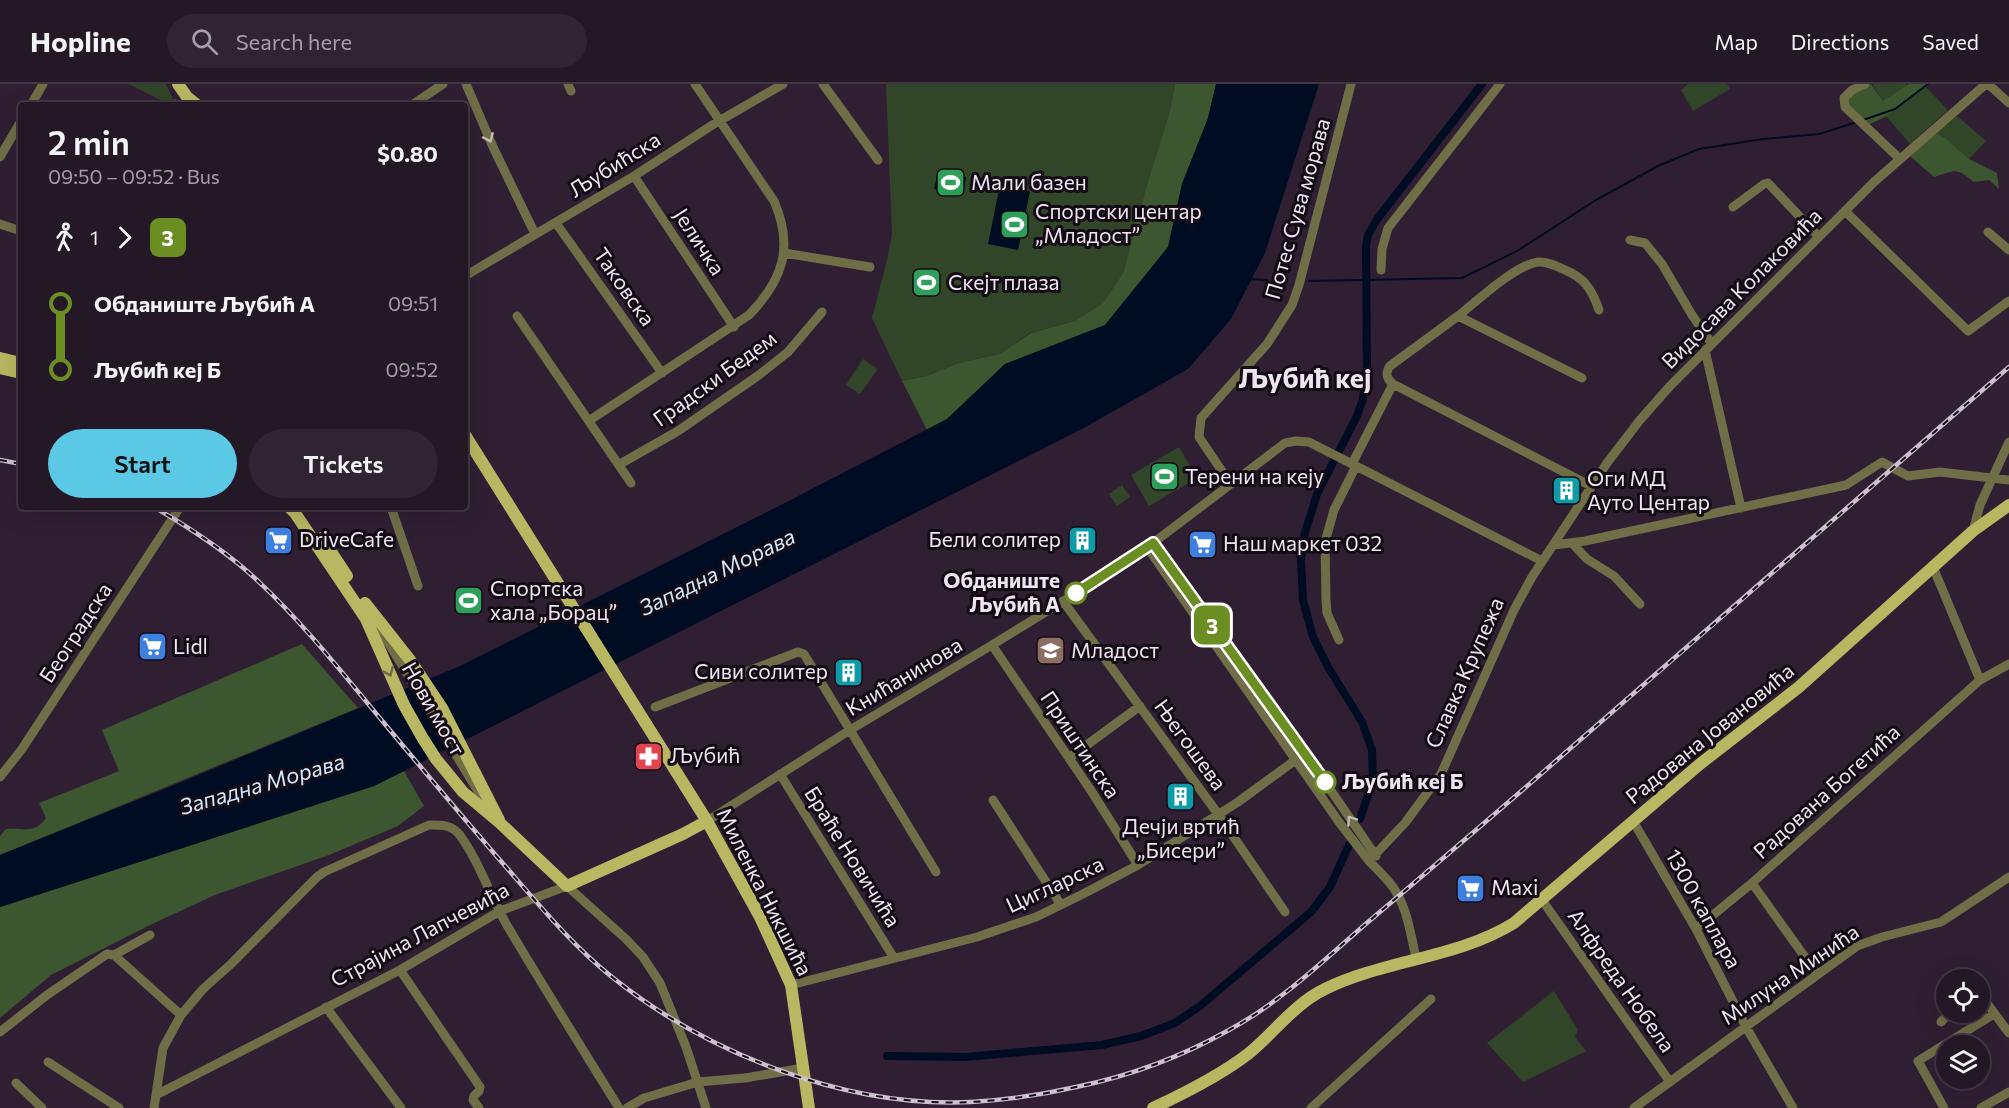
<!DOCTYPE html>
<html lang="en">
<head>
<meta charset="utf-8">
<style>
  :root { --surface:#241726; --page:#302432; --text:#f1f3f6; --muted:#a39fa7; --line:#413643; --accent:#5bc8e6 }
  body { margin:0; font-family:Commissioner,sans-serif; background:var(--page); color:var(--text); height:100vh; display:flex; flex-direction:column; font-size:22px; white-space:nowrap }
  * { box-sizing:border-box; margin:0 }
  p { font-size:20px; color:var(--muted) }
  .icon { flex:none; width:33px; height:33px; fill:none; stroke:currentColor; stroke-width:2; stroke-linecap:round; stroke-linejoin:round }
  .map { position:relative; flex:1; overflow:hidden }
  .panel { position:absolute; left:18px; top:18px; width:450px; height:408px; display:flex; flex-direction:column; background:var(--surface); border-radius:6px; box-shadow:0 6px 24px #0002,0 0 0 2px var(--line) }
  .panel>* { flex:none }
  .badge { padding:0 12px; border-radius:9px; font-size:21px; line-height:39px }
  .buttons { position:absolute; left:1936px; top:885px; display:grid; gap:12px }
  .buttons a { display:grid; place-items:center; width:54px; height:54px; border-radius:50%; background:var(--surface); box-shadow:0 6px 24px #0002,0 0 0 2px var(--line); font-size:30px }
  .map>.badge { position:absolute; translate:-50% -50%; box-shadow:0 0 0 3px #fff }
  .legs { display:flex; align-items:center; gap:9px; height:66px; padding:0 30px; font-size:20px }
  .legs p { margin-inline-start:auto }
  .overview { display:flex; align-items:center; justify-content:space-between; height:102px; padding:0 30px }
  h1 { font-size:33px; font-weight:600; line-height:45px }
  .action { display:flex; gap:12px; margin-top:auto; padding:12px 30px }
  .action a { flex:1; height:69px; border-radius:36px; background:var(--accent); color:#111; font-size:24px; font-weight:600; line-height:69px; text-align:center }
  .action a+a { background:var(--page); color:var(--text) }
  ul { padding:0 30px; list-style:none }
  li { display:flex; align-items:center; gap:21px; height:66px; font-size:22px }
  li i { display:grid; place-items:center; width:9px; height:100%; margin:0 8px; background:currentColor }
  li i::after { content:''; width:15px; height:15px; margin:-8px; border:4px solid; border-radius:50%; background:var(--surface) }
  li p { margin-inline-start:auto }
  li:first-child i { background:linear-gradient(#0000 50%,currentColor 0) }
  li:last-child i { background:linear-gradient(currentColor 50%,#0000 0) }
  header { display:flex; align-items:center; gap:36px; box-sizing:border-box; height:84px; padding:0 30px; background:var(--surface); border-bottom:2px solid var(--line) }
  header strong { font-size:28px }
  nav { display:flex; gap:33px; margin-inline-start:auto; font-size:21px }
  .search { width:420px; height:54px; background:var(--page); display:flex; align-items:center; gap:15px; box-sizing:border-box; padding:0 21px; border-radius:33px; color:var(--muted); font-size:22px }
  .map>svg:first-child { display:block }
  .green { fill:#314528 }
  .forest { fill:#3c5630 }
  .water { fill:#000c21 }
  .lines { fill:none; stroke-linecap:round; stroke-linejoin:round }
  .stream { stroke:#000c21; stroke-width:2 }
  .canal { stroke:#000c21; stroke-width:8 }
  .minor { stroke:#6f6e47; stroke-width:9 }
  .major { stroke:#b9b762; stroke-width:12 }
  .rail-casing { stroke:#cdc1d0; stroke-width:4.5 }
  .rail { stroke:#140c15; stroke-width:2; stroke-dasharray:7; stroke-linecap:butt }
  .oneway { stroke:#c2bbb6 }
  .oneway2 { stroke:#6f6a3f }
  .line-1-casing { stroke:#fff; stroke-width:14 }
  .line-1 { stroke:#6b8e23; stroke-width:9 }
  .stop-1-dot { fill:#fff; stroke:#6b8e23; stroke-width:3 }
  .labels { text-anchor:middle; stroke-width:6; stroke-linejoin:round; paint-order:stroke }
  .street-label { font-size:21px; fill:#efe4f2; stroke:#140c15 }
  .poi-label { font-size:21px; fill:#efe4f2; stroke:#140c15; text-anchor:start }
  .stop-label { font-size:21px; font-weight:bold; fill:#efe4f2; stroke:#140c15; text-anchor:end }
  .water-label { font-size:22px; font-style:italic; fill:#d0e7fd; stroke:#140c15 }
  .district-label { font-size:27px; font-weight:bold; fill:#efe4f2; stroke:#140c15 }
</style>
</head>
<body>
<header>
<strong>Hopline</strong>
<div class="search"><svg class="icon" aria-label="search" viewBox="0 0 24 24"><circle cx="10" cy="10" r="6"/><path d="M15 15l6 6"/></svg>Search here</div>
<nav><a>Map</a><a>Directions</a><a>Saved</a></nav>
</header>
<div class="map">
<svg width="2009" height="1024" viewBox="0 0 2009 1024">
  <rect width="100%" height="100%" fill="#301f33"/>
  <path class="green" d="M129 0H166L173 14 170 21Z
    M886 0H1175L1169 30 1148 97 1123 189 1103 219 1075 237 1030 249 1000 270 958 279 927 292 902 297 872 234 888 172 892 150Z
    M1688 0H1727L1730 5 1693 27 1681 6Z
    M1872 0H1906L1907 2 1883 17Z
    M1925 2 1948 26 1910 60 1886 32Z
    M1957 32 1986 57 1969 75 1936 49Z
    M863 275 878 285 860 310 846 301Z
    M1179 363 1197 394 1149 422 1131 391Z
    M1122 401 1130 413 1117 422 1109 410Z
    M1554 907 1578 946 1575 953 1586 967 1523 998 1487 959Z"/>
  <path class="forest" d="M1175 0H1216L1208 34 1182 100 1168 163 1105 241 1005 280 947 335 927 346 902 297 927 292 958 279 1000 270 1031 249 1075 237 1103 219 1123 189 1148 97 1169 30Z
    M1871 0 1883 17 1909 0H1928L1885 33 1868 41 1848 20V14L1854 8Z
    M1936 49 1945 54 1969 75 1997 89 1999 105 1989 96 1974 98C1956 83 1956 86 1934 93L1910 72Z
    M302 560 358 624 0 771V752L6 745C25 743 34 751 46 734L39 719 119 687 102 646Z
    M404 687 424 722 398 742 329 771 215 811 150 841 51 891 0 934V823L374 702Z"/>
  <path class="water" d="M1216 0H1319L1265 169 1231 235 1188 285 1082 345 374 702 0 823V771L177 700 460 582 777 423 947 335 1005 280 1105 241 1168 163 1182 100 1208 34Z
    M938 88 966 93 963 111 934 105Z
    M1000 101 1030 107 1018 166 988 160Z"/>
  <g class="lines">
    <path class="stream" d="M1863 36 1895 25 1928 0
      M1249 195 1267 196
      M1309 197 1462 194 1517 167 1596 116 1658 82 1699 65 1763 55 1819 50 1857 38"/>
    <path class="canal" d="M1360 735 1373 696 1372 666 1362 638 1328 583 1313 553 1303 516 1301 476 1304 452 1317 410 1357 332 1363 315 1367 281 1366 161 1368 151 1378 134 1482 0
      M887 972 965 973 1102 961 1141 952 1175 939 1200 922 1311 828 1330 803 1349 761"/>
    <path class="minor" d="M466 0 493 63 535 150
      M568 0 571 7
      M823 0 878 76
      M1865 0 1852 6 1844 14 1845 23 1900 75
      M1988 0 2009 19
      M31 21 43 0
      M175 21V20
      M412 21 443 0
      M0 73 21 37
      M634 92 734 243
      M1733 123 1764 100 1768 99 1819 153
      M1845 127 1968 247 2009 217
      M556 139 662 289
      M0 140 21 147
      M1988 148 2009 166
      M1630 156 1645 159 1662 180 1692 231 1712 260
      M784 169 870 183
      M1381 186 1382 165 1388 144 1500 0
      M465 192 634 92 714 40 783 0
      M517 232 631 399
      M1458 232C1477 217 1515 181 1538 178 1547 177 1557 182 1565 186 1585 194 1592 206 1599 226
      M1705 266 1741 424
      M1393 300 1591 402
      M590 336 749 231C783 196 794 163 774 117L695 0
      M620 380 678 347 759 291 788 268 822 228
      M1352 380 1393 300C1386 294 1385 289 1390 282L1458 232 1582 294
      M1230 399 1199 353 1201 334 1267 260 1292 221 1299 201 1351 0
      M391 423 418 502
      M1973 447 1980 421 2009 358
      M1153 459 1305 669 1376 772
      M1572 459 1587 475 1614 492 1640 520
      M1554 461 1585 457 1846 401 1882 378 1908 392 1940 388 2009 396
      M1147 463 1339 738 1369 777
      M1933 483 1980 596
      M1063 517 1218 730 1285 828
      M370 535 389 560 482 714
      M1339 556 1327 529 1326 516 1325 458 1334 426 1356 382
      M992 561 1090 705 1138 781
      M655 623 798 568 804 570 936 788
      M1069 674 1140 622
      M780 690 894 874
      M0 693 22 665 180 423
      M993 716 1061 821
      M707 737 850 646 992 561 1096 497 1153 459 1285 359 1296 357 1309 358 1542 477
      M1633 737 1696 845 1746 943 1793 1024
      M1752 799 1817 890
      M1542 816 1670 998
      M1696 845 1752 799 1980 596 2009 580
      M114 871 181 931
      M1416 874C1410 848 1407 819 1389 798 1383 791 1376 784 1369 777L1405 739 1441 690 1514 526 1532 493 1607 379 1640 336 1670 302 1874 98 1986 0
      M400 886 480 1003 479 1007 474 1012 473 1016 479 1024
      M791 901 977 853 1036 833 1083 810 1138 781 1238 718 1305 669
      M1980 910 2009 949
      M326 923 401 1024
      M1941 938 1950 928
      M0 948 47 911 107 870 114 871 150 851
      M48 978 119 1024
      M16 999 42 1024
      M156 1011 400 886 500 827 567 802 626 855 643 873 660 899 686 963 706 1024
      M154 1024 163 964 181 931 203 905 231 880 317 793 324 788 429 741C440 741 451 740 459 750 480 778 490 813 508 843 544 904 582 964 619 1024
      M627 1024 644 1014 698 998 745 994 803 984
      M1311 1024 1431 915
      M1634 1024 1857 862 1882 853 1941 838 2009 793
      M1944 1024 1918 977 1994 930
      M1981 1024 2009 1008"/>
    <path class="major" d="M178 0 187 13 197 21
      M0 274 21 279
      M0 284 21 289
      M465 351 707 737 760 833 791 901 809 1024
      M289 423 295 429 366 535 404 621 422 653 436 675 463 708 500 739 567 802 683 750 707 737
      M322 454 347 492
      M365 519 410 576 442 624 499 736
      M1153 1024C1183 1010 1222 990 1248 970 1275 948 1294 920 1325 905 1384 876 1458 874 1514 839L1700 680 1799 603 1973 447 2009 421"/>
    <defs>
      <path id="rail" d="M0 376 21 380
        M154 423C190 444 229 469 259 498 305 541 344 591 384 639 424 687 464 735 506 783 539 821 572 861 612 893 708 970 846 1024 971 1018 1006 1016 1041 1011 1076 1003 1130 992 1181 973 1229 946 1281 918 1324 876 1368 838 1434 782 1500 726 1565 669 1713 541 1861 412 2009 283"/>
    </defs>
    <use href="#rail" class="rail-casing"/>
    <use href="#rail" class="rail"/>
  </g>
  <defs><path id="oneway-chevron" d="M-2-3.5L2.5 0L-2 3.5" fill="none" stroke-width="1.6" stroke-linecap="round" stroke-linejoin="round" transform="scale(1.5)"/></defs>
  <g class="oneway">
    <use href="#oneway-chevron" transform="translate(489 54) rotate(66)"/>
    <use href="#oneway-chevron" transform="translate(1351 736) rotate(-125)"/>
  </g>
  <use class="oneway2" href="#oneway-chevron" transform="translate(389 588) rotate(66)"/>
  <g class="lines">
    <defs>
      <path id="line-1" d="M1076 509 1153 459 1325 698"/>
    </defs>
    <use href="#line-1" class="line-1-casing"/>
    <use href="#line-1" class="line-1"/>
  </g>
  <defs>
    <symbol id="stadium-square" viewBox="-11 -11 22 22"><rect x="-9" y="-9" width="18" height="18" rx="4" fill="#2e9e5b" stroke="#140c15"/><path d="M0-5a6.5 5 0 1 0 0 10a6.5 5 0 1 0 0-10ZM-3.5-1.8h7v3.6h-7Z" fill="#fff"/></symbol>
    <symbol id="building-square" viewBox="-11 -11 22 22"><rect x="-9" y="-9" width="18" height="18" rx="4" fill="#0f9aa8" stroke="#140c15"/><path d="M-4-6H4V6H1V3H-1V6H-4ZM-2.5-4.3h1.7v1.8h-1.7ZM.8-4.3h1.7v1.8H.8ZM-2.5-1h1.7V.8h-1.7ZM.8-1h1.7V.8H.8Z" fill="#fff"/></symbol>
    <symbol id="supermarket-square" viewBox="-11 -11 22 22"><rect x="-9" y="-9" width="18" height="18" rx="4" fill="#3f7fe0" stroke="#140c15"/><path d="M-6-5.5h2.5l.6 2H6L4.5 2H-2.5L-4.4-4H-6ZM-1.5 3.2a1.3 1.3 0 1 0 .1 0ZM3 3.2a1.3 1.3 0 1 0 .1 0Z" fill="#fff"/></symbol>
    <symbol id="school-square" viewBox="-11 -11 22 22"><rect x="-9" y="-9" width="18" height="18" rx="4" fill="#8d6e63" stroke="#140c15"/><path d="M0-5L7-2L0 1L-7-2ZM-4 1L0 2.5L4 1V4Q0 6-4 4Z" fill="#fff"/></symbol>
    <symbol id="pharmacy-square" viewBox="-11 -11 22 22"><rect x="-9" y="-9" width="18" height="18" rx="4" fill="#e0444e" stroke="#140c15"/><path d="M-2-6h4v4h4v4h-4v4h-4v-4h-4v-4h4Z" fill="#fff"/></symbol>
  </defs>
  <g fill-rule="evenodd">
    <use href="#stadium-square" x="934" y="82" width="33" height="33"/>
    <use href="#stadium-square" x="998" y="124" width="33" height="33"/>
    <use href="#stadium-square" x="910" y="182" width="33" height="33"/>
    <use href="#stadium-square" x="1148" y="376" width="33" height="33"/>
    <use href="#building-square" x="1550" y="390" width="33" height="33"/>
    <use href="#supermarket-square" x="262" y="440" width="33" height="33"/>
    <use href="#building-square" x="1066" y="440" width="33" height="33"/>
    <use href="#supermarket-square" x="1186" y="444" width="33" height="33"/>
    <use href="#stadium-square" x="452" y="500" width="33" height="33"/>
    <use href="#supermarket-square" x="136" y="546" width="33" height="33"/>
    <use href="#school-square" x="1034" y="550" width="33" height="33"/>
    <use href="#building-square" x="832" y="572" width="33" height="33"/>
    <use href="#pharmacy-square" x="632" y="656" width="33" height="33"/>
    <use href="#building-square" x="1164" y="696" width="33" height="33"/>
    <use href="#supermarket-square" x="1454" y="788" width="33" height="33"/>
  </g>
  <g class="stop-1-dot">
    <circle cx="1076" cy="509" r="10"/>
    <circle cx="1325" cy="698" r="10"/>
  </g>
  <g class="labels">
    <g class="street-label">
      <text transform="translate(615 81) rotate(-32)" y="7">Љубићска</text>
      <text transform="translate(1298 125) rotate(-74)" y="7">Потес Сува морава</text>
      <text transform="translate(699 158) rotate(57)" y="7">Јеличка</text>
      <text transform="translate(624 203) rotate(55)" y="7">Таковска</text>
      <text transform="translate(1742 205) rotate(-45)" y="7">Видосава Колаковића</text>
      <text transform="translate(715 295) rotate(-36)" y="7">Градски Бедем</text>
      <text transform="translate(76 549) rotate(-57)" y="7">Београдска</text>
      <text transform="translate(1465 589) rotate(-66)" y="7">Славка Крупежа</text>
      <text transform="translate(904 593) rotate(-31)" y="7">Книћанинова</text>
      <text transform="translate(433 625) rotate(60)" y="7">Нови мост</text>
      <text transform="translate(1710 650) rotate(-39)" y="7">Радована Јовановића</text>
      <text transform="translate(1080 661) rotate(56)" y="7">Приштинска</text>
      <text transform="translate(1190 661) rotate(54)" y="7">Његошева</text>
      <text transform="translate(1827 708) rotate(-42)" y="7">Радована Богетића</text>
      <text transform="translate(852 773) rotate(58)" y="7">Браће Новичића</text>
      <text transform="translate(1055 801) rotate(-25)" y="7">Цигларска</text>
      <text transform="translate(764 808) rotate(63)" y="7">Миленка Никшића</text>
      <text transform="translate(1703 825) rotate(61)" y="7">1300 каплара</text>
      <text transform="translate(420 851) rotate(-28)" y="7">Страјина Лапчевића</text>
      <text transform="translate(1790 891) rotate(-34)" y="7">Милуна Минића</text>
      <text transform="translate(1621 897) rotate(55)" y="7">Алфреда Нобела</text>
    </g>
    <g class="poi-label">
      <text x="971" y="106">Мали базен</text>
      <text x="1035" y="135">Спортски центар<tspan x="1035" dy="24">„Младост”</tspan></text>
      <text x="948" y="206">Скејт плаза</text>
      <text x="1185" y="400">Терени на кеју</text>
      <text x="1587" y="402">Оги МД<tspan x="1587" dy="24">Ауто Центар</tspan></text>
      <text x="299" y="463">DriveCafe</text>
      <text x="1061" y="463" text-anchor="end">Бели солитер</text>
      <text x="1223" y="467">Наш маркет 032</text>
      <text x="490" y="512">Спортска<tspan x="490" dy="24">хала „Борац”</tspan></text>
      <text x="173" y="570">Lidl</text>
      <text x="1071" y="574">Младост</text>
      <text x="828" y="595" text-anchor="end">Сиви солитер</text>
      <text x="670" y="679">Љубић</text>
      <text x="1181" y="750" text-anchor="middle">Дечји вртић<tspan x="1181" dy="24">„Бисери”</tspan></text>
      <text x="1491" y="811">Maxi</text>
    </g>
    <g class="stop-label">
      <text x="1060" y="504">Обданиште<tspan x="1060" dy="24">Љубић А</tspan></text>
      <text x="1342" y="705" text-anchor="start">Љубић кеј Б</text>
    </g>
    <g class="water-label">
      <text transform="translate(717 488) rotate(-26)" y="8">Западна Морава</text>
      <text transform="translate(262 700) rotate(-16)" y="8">Западна Морава</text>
    </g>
    <g class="district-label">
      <text x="1305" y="304">Љубић кеј</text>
    </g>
  </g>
</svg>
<div class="buttons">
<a><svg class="icon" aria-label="locate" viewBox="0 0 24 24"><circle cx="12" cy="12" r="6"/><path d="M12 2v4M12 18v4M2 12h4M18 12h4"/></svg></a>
<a><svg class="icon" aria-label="layers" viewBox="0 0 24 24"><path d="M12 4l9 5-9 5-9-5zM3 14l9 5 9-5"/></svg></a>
</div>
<b class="badge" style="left:1212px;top:541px;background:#6b8e23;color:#fff">3</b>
<section class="panel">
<div class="overview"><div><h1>2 min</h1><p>09:50 – 09:52 · Bus</p></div><b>$0.80</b></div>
<div class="legs"><svg class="icon" aria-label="walk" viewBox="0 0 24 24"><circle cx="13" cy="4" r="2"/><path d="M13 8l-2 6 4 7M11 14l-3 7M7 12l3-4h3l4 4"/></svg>1<svg class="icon" aria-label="forward" viewBox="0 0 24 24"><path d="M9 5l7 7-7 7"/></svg><b class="badge" style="background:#6b8e23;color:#fff">3</b></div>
<ul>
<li><i style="color:#6b8e23"></i><b>Обданиште Љубић А</b><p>09:51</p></li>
<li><i style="color:#6b8e23"></i><b>Љубић кеј Б</b><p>09:52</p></li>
</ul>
<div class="action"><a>Start</a><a>Tickets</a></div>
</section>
</div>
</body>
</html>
